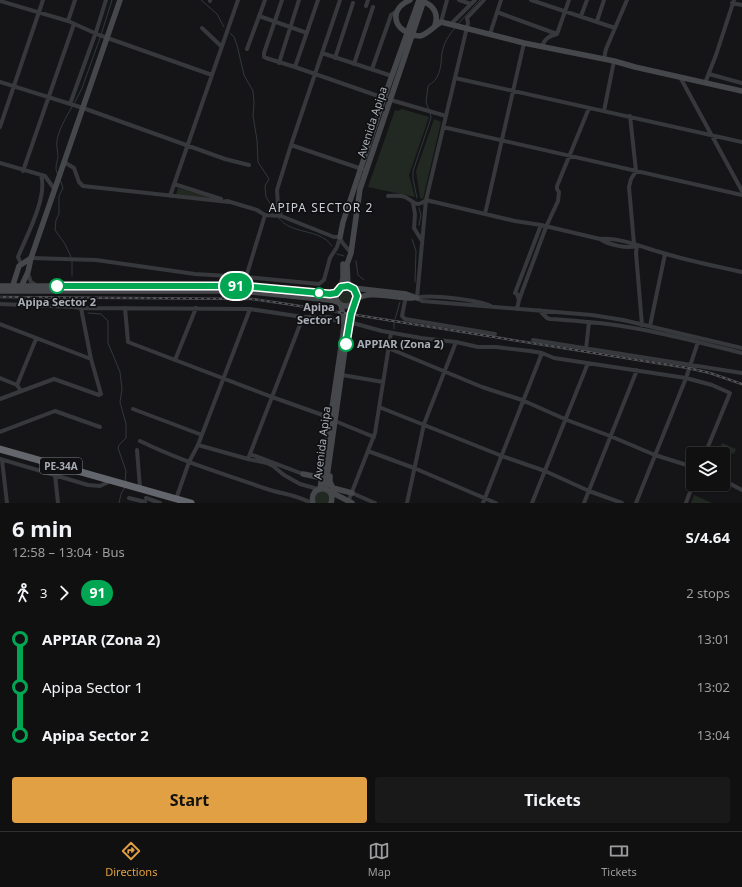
<!DOCTYPE html>
<html lang="en">
<head>
<meta charset="utf-8">
<style>
  :root { --surface:#101011; --page:#19191a; --text:#f1f3f6; --muted:#9c9d9f; --line:#303031; --accent:#e1a043 }
  body { margin:0; font-family:"Noto Sans",sans-serif; background:var(--page); color:var(--text); height:100vh; display:flex; flex-direction:column; font-size:15px; white-space:nowrap }
  * { box-sizing:border-box; margin:0 }
  p { font-size:13px; color:var(--muted) }
  .icon { flex:none; width:22px; height:22px; fill:none; stroke:currentColor; stroke-width:2; stroke-linecap:round; stroke-linejoin:round }
  .map { position:relative; height:503px; overflow:hidden }
  .panel { display:flex; flex-direction:column; background:var(--surface); flex:1 }
  .panel>* { flex:none }
  .badge { padding:0 8px; border-radius:13px; font-size:14px; line-height:26px }
  .tools { position:absolute; left:686px; top:447px; display:grid; gap:8px }
  .tools a { display:grid; place-items:center; width:44px; height:44px; border-radius:4px; background:var(--surface); box-shadow:0 1px 3px #0004,0 0 0 1px var(--line); font-size:20px }
  .map>.badge { position:absolute; translate:-50% -50%; box-shadow:0 0 0 2px #fff }
  .legs { display:flex; align-items:center; gap:6px; height:44px; padding:0 12px; font-size:13px }
  .legs p { margin-inline-start:auto }
  .headline { display:flex; align-items:center; justify-content:space-between; height:68px; padding:0 12px }
  h1 { font-size:22px; font-weight:700; line-height:30px }
  .primary-button { display:flex; gap:8px; margin-top:auto; padding:8px 12px }
  .primary-button a { flex:1; height:46px; border-radius:4px; background:var(--accent); color:#111; font-size:16px; font-weight:700; line-height:46px; text-align:center }
  .primary-button a+a { background:var(--page); color:var(--text) }
  ul { padding:0 12px; list-style:none }
  li { display:flex; align-items:center; gap:14px; height:48px; font-size:15px }
  li i { display:grid; place-items:center; width:6px; height:100%; margin:0 5px; background:currentColor }
  li i::after { content:''; width:10px; height:10px; margin:-5px; border:3px solid; border-radius:50%; background:var(--surface) }
  li p { margin-inline-start:auto }
  li:first-child i { background:linear-gradient(#0000 50%,currentColor 0) }
  li:last-child i { background:linear-gradient(currentColor 50%,#0000 0) }
  .tabs { display:flex; justify-content:space-around; align-items:center; height:56px; border-top:1px solid var(--line); background:var(--surface); font-size:11px; color:var(--muted) }
  .tabs a { display:grid; justify-items:center; gap:2px }
  .tabs .on { color:var(--accent) }
  .map>svg:first-child { display:block }
  .green { fill:#222922 }
  .lines { fill:none; stroke-linecap:round; stroke-linejoin:round }
  .stream { stroke:#30393e; stroke-width:1 }
  .street { stroke:#37383b; stroke-width:4 }
  .secondary { stroke:#45474b; stroke-width:5.5 }
  .highway { stroke:#63666c; stroke-width:7 }
  .rail-casing { stroke:#505256; stroke-width:2.5 }
  .rail { stroke:#101012; stroke-width:1; stroke-dasharray:3; stroke-linecap:butt }
  .line-1-casing { stroke:#fff; stroke-width:9 }
  .line-1 { stroke:#00a651; stroke-width:6 }
  .stop-1-dot { fill:#fff; stroke:#00a651; stroke-width:2 }
  .labels { text-anchor:middle; stroke-width:3.5; stroke-linejoin:round; paint-order:stroke }
  .shield { fill:#101012; stroke:#7a7e85; stroke-width:1 }
  .shield-label { font-size:10px; font-weight:bold; fill:#a8adb6 }
  .street-label { font-size:11px; fill:#a8adb6; stroke:#101012 }
  .stop-label { font-size:11px; font-weight:bold; fill:#a8adb6; stroke:#101012 }
  .neighbourhood-label { font-size:12px; letter-spacing:1px; fill:#c9ccd2; stroke:#101012 }
</style>
</head>
<body>
<div class="map">
<svg width="742" height="503" viewBox="0 0 742 503">
  <rect width="100%" height="100%" fill="#151517"/>
  <path class="green" d="M402 109 429 117 409 175 415 197 368 187 395 110 398 111Z
    M434 119 441 122 423 199 420 198 416 171Z
    M178 188 213 198 176 195Z
    M339 296a8 8 0 1 1 16 0a8 8 0 1 1-16 0Z
    M722 443 736 449 734 454 720 449Z
    M325 491 330 495 329 503H316C314 498 315 495 319 492Z
    M694 495 712 503H691Z"/>
  <g class="lines">
    <path class="stream" d="M201 0 217 14 224 27
      M458 24 480 0
      M230 33 234 37 237 45 244 75 253 91 254 103 253 116 257 140 258 162 269 179 265 186 266 197 277 214
      M101 35 112 0
      M74 104 82 88 100 38
      M429 110 426 102 428 86C430 84 434 82 435 80 441 73 441 62 442 53 444 43 448 36 455 28
      M58 175C54 169 57 163 58 157 58 151 56 146 57 141 58 131 67 115 72 107
      M60 179 63 188 59 196V214L56 220 55 230 65 244 71 257
      M417 198 413 179V171L431 118 430 112
      M278 217C291 236 319 227 332 246
      M419 225 421 215 419 208
      M412 239 416 251 415 282
      M337 254 344 256
      M72 260V276
      M356 261 358 275 364 280
      M88 313 101 314 108 321V343L120 372 122 389 120 402 126 424V438L119 445 118 448 126 471 125 482
      M395 319 400 302
      M394 329V322
      M119 503 121 494 125 487"/>
    <path class="street" d="M282 0 264 53V57L266 58 295 67 384 98 446 116
      M459 0 471 4
      M531 0 615 28
      M0 1 68 21 99 35 212 75
      M210 1V0
      M732 3 742 5
      M366 6 368 0
      M497 12 557 34
      M259 16 307 33
      M581 16 587 0
      M68 21 75 0
      M597 21 604 0
      M441 22 447 0
      M451 24 475 0
      M202 28 221 46
      M490 34 501 0
      M557 34 569 0
      M542 47C544 39 549 36 557 34
      M247 49 265 0
      M322 53 392 76
      M335 58 353 3
      M604 59 606 49 627 0
      M279 63 299 0
      M354 64 373 7
      M295 67 318 0
      M372 69 389 21 391 15 396 12
      M709 74 742 83
      M680 77 742 191
      M455 78 742 142
      M0 82 83 108 225 159 249 165
      M705 83 716 55 734 0
      M70 104 96 32 106 0
      M604 111 614 61
      M630 116 636 171 631 179 629 187 634 244
      M0 127 43 0
      M443 127 742 195
      M291 145 362 169
      M64 162 74 168 79 182 83 186 229 202
      M0 163 45 176 55 190
      M23 171 74 24
      M174 184 221 199
      M170 196 238 0
      M388 196C394 196 400 195 405 197 415 202 416 208 426 200L515 221 541 225 600 239C621 237 643 248 663 253 689 261 716 266 742 272
      M227 201 257 210 265 215 281 216 334 237H340
      M413 203 415 214 414 228 422 241
      M485 214 524 43
      M281 216 278 206 277 190 291 145 340 0
      M340 238 342 242 351 253
      M600 239C609 245 627 249 637 246L636 253 642 325
      M31 258 96 260 195 274 246 277 319 284 324 280 330 258 337 247 340 237
      M21 264 18 257C26 237 48 197 41 175
      M28 274 31 282 36 285
      M243 287 265 215
      M406 296 402 316 405 319 495 334
      M417 298 422 301 592 315 623 320 742 348
      M417 298 426 200 468 23 467 18 484 0
      M417 298C430 294 478 300 491 306
      M519 300 517 294 515 293 541 225
      M0 304 74 307 81 308 250 309 303 317H330L334 320 349 322 382 331 421 338 456 342 478 347H496L530 351 542 353 554 358 686 378 712 385 730 393 705 454
      M125 308 128 342 272 397 331 418
      M517 309 519 300 546 227 558 201 559 192 557 189V186L589 108
      M539 310 547 318 550 319C569 320 589 322 608 324 653 330 698 342 742 353
      M0 324 91 359
      M650 326 665 254
      M533 340 742 373
      M388 348 482 387 522 400 567 420 610 436 655 455 693 467
      M586 349 589 322
      M175 360 196 308
      M342 375 383 382
      M0 378 17 385 21 391
      M17 385 36 339
      M0 399 54 379 99 395 101 394 91 359 81 308
      M379 407 502 456 545 471 589 491 622 503
      M133 409 202 435
      M335 421 374 437
      M0 432 55 411 100 427
      M140 441C181 461 224 474 267 489 282 494 297 495 311 503
      M198 445 248 459 267 463 273 466 284 475 300 484 318 489
      M137 450 140 488
      M368 451 414 468 496 503
      M250 454 303 474
      M0 459 88 485 100 486 111 481
      M248 459 303 317
      M2 460 7 503
      M55 475 58 503
      M723 480 742 490
      M352 493 375 503
      M129 498 145 502
      M146 498 160 503
      M176 499 189 462 198 445 250 309
      M348 502 375 433 391 333
      M407 503 424 424 456 342
      M483 503 542 353
      M532 503 588 363
      M584 503 637 370
      M636 503 686 378 698 342
      M686 503 693 484"/>
    <path class="secondary" d="M410 0C391 8 391 27 411 34 413 35 417 36 420 36 428 34 434 26 441 22L524 43 614 61 635 67 742 91
      M422 1C433 5 439 13 435 25
      M340 237 343 222 384 98 419 0
      M336 296a10 10 0 1 1 20 0a10 10 0 1 1-20 0Z
      M0 286H252L319 293H336
      M348 286 347 264 351 253 360 189 424 0
      M21 287 28 272 31 258 120 0
      M341 287 343 278V264
      M12 288 19 266 31 258
      M353 288 406 294 417 298
      M0 291H242L330 300 338 302
      M356 300C367 289 398 299 413 298
      M303 474 318 477 320 476 321 470
      M330 476V482L333 488 352 493
      M320 489 344 327V321L341 305
      M327 490 326 484 348 328 354 304
      M329 491 352 503
      M313 503C308 484 337 484 331 503"/>
    <path class="highway" d="M0 449 191 503"/>
    <defs>
      <path id="rail" d="M0 297 252 299 287 304 688 368 710 373 742 384"/>
    </defs>
    <use href="#rail" class="rail-casing"/>
    <use href="#rail" class="rail"/>
  </g>
  <g class="lines">
    <defs>
      <path id="line-1" d="M57 286H243L330 294 336 293 341 287 348 286 354 289 357 296 351 314 346 344"/>
    </defs>
    <use href="#line-1" class="line-1-casing"/>
    <use href="#line-1" class="line-1"/>
  </g>
  <g class="stop-1-dot">
    <circle cx="57" cy="286" r="7"/>
    <circle cx="319" cy="293" r="5"/>
    <circle cx="346" cy="344" r="7"/>
  </g>
  <g class="labels">
    <rect class="shield" x="40" y="458" width="42" height="16" rx="3"/>
    <g class="shield-label">
      <text x="61" y="470">PE-34A</text>
    </g>
    <g class="street-label">
      <text transform="translate(372 122) rotate(-72)" y="4">Avenida Apipa</text>
      <text transform="translate(322 443) rotate(-83)" y="4">Avenida Apipa</text>
    </g>
    <g class="stop-label">
      <text x="57" y="306">Apipa Sector 2</text>
      <text x="319" y="311">Apipa<tspan x="319" dy="13">Sector 1</tspan></text>
      <text x="357" y="348" text-anchor="start">APPIAR (Zona 2)</text>
    </g>
    <g class="neighbourhood-label">
      <text x="321" y="212">APIPA SECTOR 2</text>
    </g>
  </g>
</svg>
<div class="tools">
<a><svg class="icon" aria-label="layers" viewBox="0 0 24 24"><path d="M12 4l9 5-9 5-9-5zM3 14l9 5 9-5"/></svg></a>
</div>
<b class="badge" style="left:236px;top:286px;background:#00a651;color:#fff">91</b>
</div>
<section class="panel">
<div class="headline"><div><h1>6 min</h1><p>12:58 – 13:04 · Bus</p></div><b>S/4.64</b></div>
<div class="legs"><svg class="icon" aria-label="walk" viewBox="0 0 24 24"><circle cx="13" cy="4" r="2"/><path d="M13 8l-2 6 4 7M11 14l-3 7M7 12l3-4h3l4 4"/></svg>3<svg class="icon" aria-label="forward" viewBox="0 0 24 24"><path d="M9 5l7 7-7 7"/></svg><b class="badge" style="background:#00a651;color:#fff">91</b><p>2 stops</p></div>
<ul>
<li><i style="color:#00a651"></i><b>APPIAR (Zona 2)</b><p>13:01</p></li>
<li><i style="color:#00a651"></i><span>Apipa Sector 1</span><p>13:02</p></li>
<li><i style="color:#00a651"></i><b>Apipa Sector 2</b><p>13:04</p></li>
</ul>
<div class="primary-button"><a>Start</a><a>Tickets</a></div>
</section>
<nav class="tabs">
<a class="on"><svg class="icon" aria-label="directions" viewBox="0 0 24 24"><path d="M12 3l9 9-9 9-9-9zM9 14v-3h6M13 9l2 2-2 2"/></svg>Directions</a>
<a><svg class="icon" aria-label="map" viewBox="0 0 24 24"><path d="M3 6l6-2 6 2 6-2v14l-6 2-6-2-6 2zM9 4v14M15 6v14"/></svg>Map</a>
<a><svg class="icon" aria-label="tickets" viewBox="0 0 24 24"><path d="M3 7h18v10H3zM15 7v10"/></svg>Tickets</a>
</nav>
</body>
</html>
